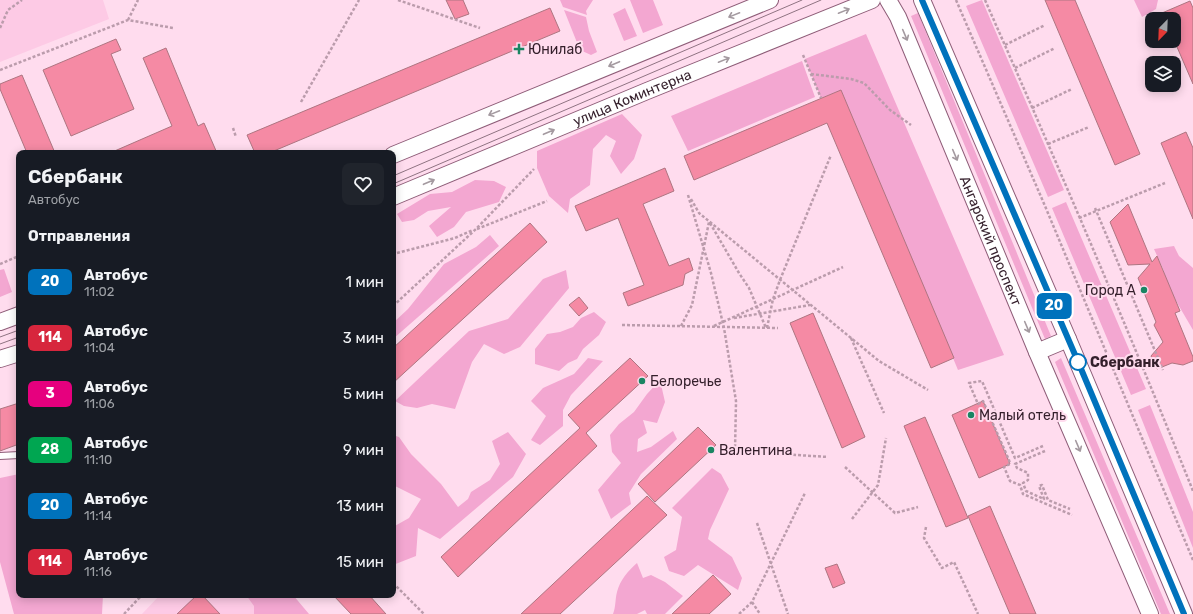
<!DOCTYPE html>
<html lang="ru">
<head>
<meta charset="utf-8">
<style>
  :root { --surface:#171b24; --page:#20242c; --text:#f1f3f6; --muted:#9ea1a6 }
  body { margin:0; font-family:Rubik,sans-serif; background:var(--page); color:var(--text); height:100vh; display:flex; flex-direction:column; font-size:15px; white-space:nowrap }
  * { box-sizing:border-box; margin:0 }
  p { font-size:13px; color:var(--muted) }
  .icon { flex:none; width:22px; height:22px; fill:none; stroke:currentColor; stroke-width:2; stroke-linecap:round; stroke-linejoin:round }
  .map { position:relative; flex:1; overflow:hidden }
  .sheet { position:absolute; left:16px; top:150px; width:380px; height:448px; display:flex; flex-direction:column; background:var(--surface); border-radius:8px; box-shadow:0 2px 10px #0003 }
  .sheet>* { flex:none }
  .badge { padding:0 8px; border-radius:6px; font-size:14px; line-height:26px }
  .needle { width:26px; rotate:203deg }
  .controls { position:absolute; left:1145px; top:12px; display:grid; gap:8px }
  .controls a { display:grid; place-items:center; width:36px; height:36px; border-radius:8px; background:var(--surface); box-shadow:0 2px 10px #0003; font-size:20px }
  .map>.badge { position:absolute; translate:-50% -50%; box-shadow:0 0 0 2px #fff }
  h2 { padding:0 12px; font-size:15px; line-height:36px }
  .round { display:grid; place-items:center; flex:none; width:42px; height:42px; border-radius:8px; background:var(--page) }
  .summary { display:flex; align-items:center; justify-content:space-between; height:68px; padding:0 12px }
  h1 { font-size:19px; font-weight:700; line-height:30px }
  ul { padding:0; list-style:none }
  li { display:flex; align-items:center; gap:12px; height:56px; padding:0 12px }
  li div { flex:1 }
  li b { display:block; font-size:15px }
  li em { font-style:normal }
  li .badge { min-width:44px; font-weight:700; text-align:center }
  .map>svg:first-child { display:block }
  .built { fill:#fdcae5 }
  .green { fill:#f3a7d1 }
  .building { fill:#f58aa4; stroke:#ae7581 }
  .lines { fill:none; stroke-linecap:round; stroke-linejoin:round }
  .service-casing { stroke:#8e5d78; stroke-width:8 }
  .tertiary-casing { stroke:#8e5d78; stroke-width:18 }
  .path { stroke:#bb9cac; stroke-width:2.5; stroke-dasharray:3 2; stroke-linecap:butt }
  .service { stroke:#fff; stroke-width:6 }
  .tertiary { stroke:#fff; stroke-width:16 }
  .tram { stroke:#8f7382; stroke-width:1 }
  .oneway { stroke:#a49aa0 }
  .line-casing { stroke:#fff; stroke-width:9 }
  .line { stroke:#0072bc; stroke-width:6 }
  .poi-dot { fill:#1a8562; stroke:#ffdcee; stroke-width:1.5 }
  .stop-dot { fill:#fff; stroke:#0072bc; stroke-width:2 }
  .labels { text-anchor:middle; stroke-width:4; stroke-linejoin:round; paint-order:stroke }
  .poi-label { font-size:14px; fill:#341f2b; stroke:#ffdcee; text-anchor:start }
  .street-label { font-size:14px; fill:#341f2b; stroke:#ffdcee }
  .stop-label { font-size:14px; font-weight:bold; fill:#341f2b; stroke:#ffdcee; text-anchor:start }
</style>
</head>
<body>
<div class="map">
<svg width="1193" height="614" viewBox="0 0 1193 614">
  <rect width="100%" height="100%" fill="#ffdcee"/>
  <path class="built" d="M0 0H103L109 19 0 62Z
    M160 595H261L278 614H142Z"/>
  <path class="green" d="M560 0H593L586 11 587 15 563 7Z
    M630 0H653L663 25 643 33Z
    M982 0 1064 190 1048 197 966 6Z
    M1134 0H1158L1156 9 1142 17Z
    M625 8 637 36 624 41 613 14Z
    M564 10 586 17 589 31 597 52 591 55 580 50Z
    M918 13 1051 336 1045 339 911 16Z
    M866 34 1004 355 958 370 841 91 821 98 805 59Z
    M802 61 815 97 688 151 671 116Z
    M622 114 642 135 634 159 621 174 610 156 616 141 606 135 593 149 590 185 570 199 568 213 549 196 537 168V151Z
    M475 180 494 181 506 187 499 202 466 212 454 227 437 237 429 226 451 207 428 211 414 220 402 222 397 214 430 194 452 192Z
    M1066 202 1146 389 1131 395 1052 208Z
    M490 235 499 246 393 339V323L408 309 444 264 476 247Z
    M1174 246 1179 256 1193 268V330L1169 289 1163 269 1154 249Z
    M4 269 12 292 0 297V270Z
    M566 270 569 288 520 347 504 354 484 344 472 362 455 409 432 404 417 408 404 406 395 401 469 331 508 319 543 279Z
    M594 312 606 322 599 335 583 349 577 359 568 363 559 371 535 364V349L547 334 560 332 573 327 581 318Z
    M588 358 603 361 571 395 563 410V426L540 445 531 440 546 416 531 401 543 388 574 374Z
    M1061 358 1170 614H1161L1055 362Z
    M660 380 665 402 657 423 643 420 647 433 638 439 637 452 651 447 673 431 677 439 641 474 629 493 631 504 611 519 598 490 621 463 612 452 610 435 619 424 634 412 647 394Z
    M1150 405 1193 512V548L1138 410Z
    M508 432 526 454 513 477 440 539 418 528 416 556 393 565V527L409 518 421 499 393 485V435L399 437 411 454 441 484 458 507 468 499 471 492 490 480 500 464 492 441Z
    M712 468 721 474 729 489 710 530 708 539 732 557 742 578 738 590 698 565 684 576 669 571 664 557 676 550 682 517 672 508Z
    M19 474V595H103L102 614H14L0 562V478Z
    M637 563 643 578 651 575 665 582 683 596 665 614H647L645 610 637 614H613C616 607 615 599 617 592 620 580 628 571 637 563Z
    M246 595H293L309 614H254V606Z"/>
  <path class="building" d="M446 0H463L469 14 455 19Z
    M1045 0H1075L1140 154 1115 165Z
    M1190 1 1193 8V84L1174 40V19H1148Z
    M550 8 560 31 269 153H255L247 135Z
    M116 39 121 50 111 54 134 109 71 136 43 70Z
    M166 48 198 126 204 123 217 153H110L172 126 143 58Z
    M22 75 55 153H27L0 89V84Z
    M841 90 954 358 931 368 827 123 694 180 684 156Z
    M1186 132 1193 148V219L1161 143Z
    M665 168 674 191 643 204 669 266 689 258 693 270 685 274 683 285 628 306 623 293 644 285 618 218 586 231 575 206Z
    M1128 204 1152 262 1157 256 1180 311 1175 313 1193 357V361L1183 365 1172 363 1157 369 1151 356 1163 342 1154 325 1156 322 1138 278 1150 264 1128 265 1110 222Z
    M530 223 547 242 393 383V348Z
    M579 297 588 308 579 316 569 305Z
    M813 313 865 437 842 448 790 323Z
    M630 358 648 376 586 433 597 446 458 577 441 557 580 428 568 415Z
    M983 401 1010 464 979 478 952 415Z
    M19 403V444L0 451V409Z
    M925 417 968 518 946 527 904 426Z
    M698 427 716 445 655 502 638 484Z
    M647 496 667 515 560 614H521Z
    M990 506 1036 614H1010L968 516Z
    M837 564 845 583 833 588 825 568Z
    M713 575 731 594 709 614H672Z
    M197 595H202L220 614H177Z
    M333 595H369L386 614H351Z"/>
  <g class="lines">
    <defs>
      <path id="service" d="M0 456 19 455"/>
      <g id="tertiary">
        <path id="s1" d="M888 0 898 17 1037 352 1150 614"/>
        <path d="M922 0 1068 339 1184 614"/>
        <path d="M393 155 770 0"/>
        <path id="s2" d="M393 197 647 91 872 0"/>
        <path d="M0 322 19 315"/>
        <path d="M1037 352 1068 339"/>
        <path d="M0 359 19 353"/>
      </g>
    </defs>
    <use href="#service" class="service-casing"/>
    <use href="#tertiary" class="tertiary-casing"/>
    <path class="path" d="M398 0 480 28
      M956 0 1045 206 1193 560
      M985 0C1057 163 1127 326 1193 491
      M128 20 138 0
      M0 28 8 10 22 0
      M1005 45 1045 25
      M803 55 821 98
      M1015 68 1055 48
      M0 70 128 20 173 28
      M811 74 851 79 864 83 890 110 911 125
      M301 102 359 0
      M1032 108 1072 89
      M233 128 236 137
      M1048 144 1089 127
      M688 195 711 273 724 328 736 401 735 451 828 457
      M691 199 699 213 879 361 928 390
      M1095 208 1163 370
      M1079 218 1165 183
      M710 223 739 273 749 288 766 328
      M477 229 547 201
      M397 253 455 238 473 230
      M0 264 19 256
      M393 306 476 229 534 169
      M734 318 810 305
      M622 325 778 328
      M681 326 692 305 709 222
      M714 326 843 267
      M767 328 773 299 780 280 831 155
      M851 338 884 413
      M1043 446 1015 458 982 381 969 383 978 404 983 401 1009 460 1010 464 1004 467 1010 481 1020 485 1023 494 1072 515
      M1045 451 1015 464 1017 468 1028 473V480L1023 483 1026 491 1044 499 1039 486 1042 485 1048 500 1070 509
      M845 467 895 513 918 507
      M852 519 878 485 886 438
      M757 523 788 614
      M926 527 924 538 942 568 954 562 978 614
      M393 583 424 614
      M752 602 760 614
      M124 614 142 595
      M739 614 752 602 805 493"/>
    <use href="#service" class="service"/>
    <use href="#tertiary" class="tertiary"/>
    <path class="tram" d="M393 176 802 0
      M393 184 821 0
      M0 337 19 330
      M0 344 19 337"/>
  </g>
  <defs><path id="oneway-shaft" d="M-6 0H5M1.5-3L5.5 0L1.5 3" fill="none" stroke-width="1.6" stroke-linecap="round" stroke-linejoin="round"/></defs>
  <g class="oneway">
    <use href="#oneway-shaft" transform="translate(844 11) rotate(-22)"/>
    <use href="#oneway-shaft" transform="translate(734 15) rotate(158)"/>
    <use href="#oneway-shaft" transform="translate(905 35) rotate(67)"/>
    <use href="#oneway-shaft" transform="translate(724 60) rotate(-22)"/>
    <use href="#oneway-shaft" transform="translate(614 64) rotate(157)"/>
    <use href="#oneway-shaft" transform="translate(494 113) rotate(158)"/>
    <use href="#oneway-shaft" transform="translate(549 132) rotate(-23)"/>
    <use href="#oneway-shaft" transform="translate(955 155) rotate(67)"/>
    <use href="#oneway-shaft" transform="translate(429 182) rotate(-23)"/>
    <use href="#oneway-shaft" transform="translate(1027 327) rotate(67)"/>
    <use href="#oneway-shaft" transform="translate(1078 446) rotate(67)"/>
  </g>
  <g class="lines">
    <defs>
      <path id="line" d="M922 0 1079 364 1184 614"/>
    </defs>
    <use href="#line" class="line-casing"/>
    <use href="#line" class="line"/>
  </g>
  <g class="poi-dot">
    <path d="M517 43h4v4h4v4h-4v4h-4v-4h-4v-4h4z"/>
    <circle cx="1144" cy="290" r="4"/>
    <circle cx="642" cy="381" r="4"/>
    <circle cx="971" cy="415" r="4"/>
    <circle cx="711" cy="450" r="4"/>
  </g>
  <circle class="stop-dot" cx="1078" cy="362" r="8"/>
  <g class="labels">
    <g class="poi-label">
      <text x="528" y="54">Юнилаб</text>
      <text x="1136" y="295" text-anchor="end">Город А</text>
      <text x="650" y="386">Белоречье</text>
      <text x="979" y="420">Малый отель</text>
      <text x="719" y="455">Валентина</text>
    </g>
    <g class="street-label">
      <text dy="5" stroke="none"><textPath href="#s2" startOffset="259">улица Коминтерна</textPath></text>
      <text dy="5" stroke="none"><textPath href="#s1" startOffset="262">Ангарский проспект</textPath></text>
    </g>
    <g class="stop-label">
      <text x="1090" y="367">Сбербанк</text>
    </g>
  </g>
</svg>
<div class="controls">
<a><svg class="needle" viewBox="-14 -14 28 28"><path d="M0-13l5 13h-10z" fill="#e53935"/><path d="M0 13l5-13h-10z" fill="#9ea1a6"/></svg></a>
<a><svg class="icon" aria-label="layers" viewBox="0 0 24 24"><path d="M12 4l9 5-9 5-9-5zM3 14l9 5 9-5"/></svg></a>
</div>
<b class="badge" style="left:1054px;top:306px;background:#0072bc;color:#fff">20</b>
<section class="sheet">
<div class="summary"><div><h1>Сбербанк</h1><p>Автобус</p></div><a class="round"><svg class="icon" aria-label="heart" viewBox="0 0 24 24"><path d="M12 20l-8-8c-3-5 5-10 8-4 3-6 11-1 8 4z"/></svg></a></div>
<h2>Отправления</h2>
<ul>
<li><span class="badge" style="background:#0072bc;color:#fff">20</span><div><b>Автобус</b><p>11:02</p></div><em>1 мин</em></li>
<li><span class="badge" style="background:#d7263d;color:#fff">114</span><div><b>Автобус</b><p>11:04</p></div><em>3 мин</em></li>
<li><span class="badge" style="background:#e6007e;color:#fff">3</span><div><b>Автобус</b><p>11:06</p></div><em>5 мин</em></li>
<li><span class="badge" style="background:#00a651;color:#fff">28</span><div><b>Автобус</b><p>11:10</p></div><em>9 мин</em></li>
<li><span class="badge" style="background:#0072bc;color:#fff">20</span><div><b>Автобус</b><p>11:14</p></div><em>13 мин</em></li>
<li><span class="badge" style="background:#d7263d;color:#fff">114</span><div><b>Автобус</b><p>11:16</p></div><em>15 мин</em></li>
</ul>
</section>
</div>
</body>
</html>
